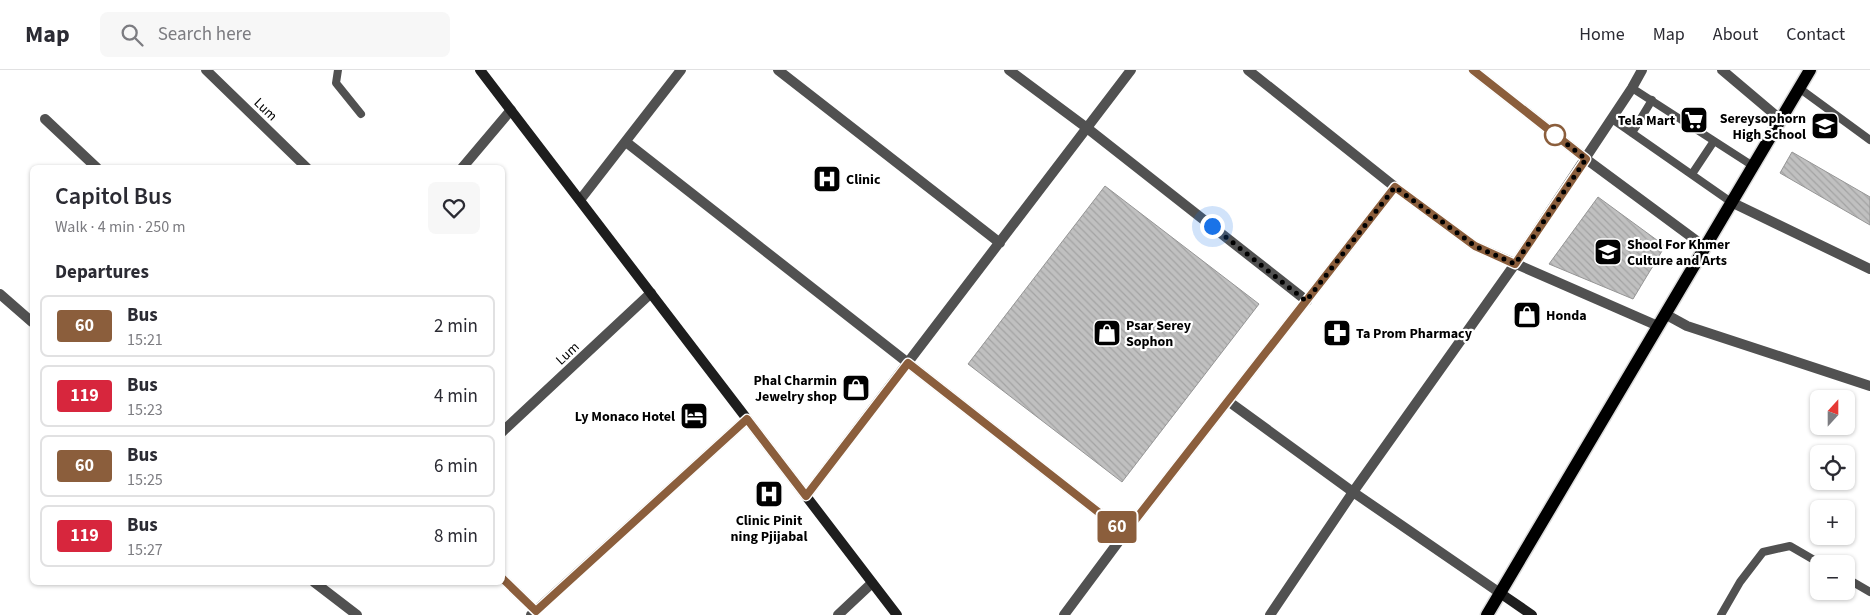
<!DOCTYPE html>
<html lang="en">
<head>
<meta charset="utf-8">
<style>
  :root { --surface:#fff; --page:#f7f7f7; --text:#2b2b33; --muted:#7c7c81; --line:#e1e1e2 }
  body { margin:0; font-family:"Source Sans 3",sans-serif; background:var(--page); color:var(--text); height:100vh; display:flex; flex-direction:column; font-size:19px; white-space:nowrap }
  * { box-sizing:border-box; margin:0 }
  p { font-size:16px; color:var(--muted) }
  .icon { flex:none; width:28px; height:28px; fill:none; stroke:currentColor; stroke-width:2; stroke-linecap:round; stroke-linejoin:round }
  .map { position:relative; flex:1; overflow:hidden }
  .side { position:absolute; left:30px; top:95px; width:475px; height:420px; display:flex; flex-direction:column; background:var(--surface); border-radius:8px; box-shadow:0 1px 4px #0004 }
  .side>* { flex:none }
  .badge { padding:0 10px; border-radius:4px; font-size:18px; line-height:32px }
  .needle { width:32px; rotate:21deg }
  .fabs { position:absolute; left:1810px; top:320px; display:grid; gap:10px }
  .fabs a { display:grid; place-items:center; width:45px; height:45px; border-radius:8px; background:var(--surface); box-shadow:0 1px 4px #0004; font-size:25px }
  .you { position:absolute; width:25px; height:25px; margin:-12px; border:4px solid #fff; border-radius:50%; background:#1a73e8; box-shadow:0 0 0 8px #1a73e833 }
  .map>.badge { position:absolute; translate:-50% -50%; box-shadow:0 0 0 2px #fff }
  h2 { padding:0 25px; font-size:19px; line-height:45px }
  .round { display:grid; place-items:center; flex:none; width:52px; height:52px; border-radius:8px; background:var(--page) }
  .headline { display:flex; align-items:center; justify-content:space-between; height:85px; padding:0 25px }
  h1 { font-size:24px; font-weight:600; line-height:38px }
  ul { padding:0; list-style:none }
  li { display:flex; align-items:center; gap:15px; height:62px; margin:0 10px 8px; padding:0 15px; border:2px solid var(--line); border-radius:8px }
  li div { flex:1 }
  li b { display:block; font-size:19px }
  li em { font-style:normal }
  li .badge { min-width:55px; font-weight:700; text-align:center }
  header { display:flex; align-items:center; gap:30px; box-sizing:border-box; height:70px; padding:0 25px; background:var(--surface); border-bottom:1px solid var(--line) }
  header strong { font-size:24px }
  nav { display:flex; gap:28px; margin-inline-start:auto; font-size:18px }
  .search { width:350px; height:45px; background:var(--page); display:flex; align-items:center; gap:12px; box-sizing:border-box; padding:0 18px; border-radius:8px; color:var(--muted); font-size:19px }
  .map>svg:first-child { display:block }
  .building { fill:url(#building-back-hatch); stroke:#959595 }
  .lines { fill:none; stroke-linecap:round; stroke-linejoin:round }
  .primary-casing { stroke:#dbdbdb; stroke-width:15 }
  .lane { stroke:#515151; stroke-width:8 }
  .street { stroke:#515151; stroke-width:10 }
  .secondary { stroke:#1e1e1e; stroke-width:10 }
  .primary { stroke:#000; stroke-width:12 }
  .line-casing { stroke:#fff; stroke-width:11 }
  .line { stroke:#8b5e3c; stroke-width:8 }
  .walk { stroke:#000; stroke-width:5; stroke-dasharray:0 9 }
  .stop-dot { fill:#fff; stroke:#8b5e3c; stroke-width:2.5 }
  .labels { text-anchor:middle; stroke-width:4.5; stroke-linejoin:round; paint-order:stroke }
  .street-label { font-size:14px; fill:#000; stroke:#fff }
  .poi-label { font-size:14px; font-weight:bold; fill:#000; stroke:#fff; text-anchor:start }
</style>
</head>
<body>
<header>
<strong>Map</strong>
<div class="search"><svg class="icon" aria-label="search" viewBox="0 0 24 24"><circle cx="10" cy="10" r="6"/><path d="M15 15l6 6"/></svg>Search here</div>
<nav><a>Home</a><a>Map</a><a>About</a><a>Contact</a></nav>
</header>
<div class="map">
<svg width="1870" height="545" viewBox="0 0 1870 545">
  <defs>
    <pattern id="building-back-hatch" width="6" height="6" patternUnits="userSpaceOnUse" patternTransform="scale(1.25)"><rect width="6" height="6" fill="#c0c0c0"/><path d="M-1 5l2 2M0 0l6 6M5-1l2 2" fill="none" stroke="#a3a3a3"/></pattern>
  </defs>
  <rect width="100%" height="100%" fill="#fff"/>
  <path class="building" d="M1792 82 1870 127V155L1780 103Z
    M1105 116 1259 234 1122 412 968 294Z
    M1598 127 1665 176 1633 229 1549 194Z"/>
  <g class="lines">
    <defs>
      <path id="primary" d="M1487 545 1810 0"/>
    </defs>
    <use href="#primary" class="primary-casing"/>
    <path class="lane" d="M338 0 336 13 361 44
      M1632 18 1753 96
      M1799 18 1870 70
      M1612 49 1731 132
      M1632 63 1652 30
      M1692 104 1714 71
      M1846 508 1870 522
      M1721 545 1740 512 1763 482 1790 476 1821 494"/>
    <path class="street" d="M206 0 307 98
      M778 0 1000 173
      M1009 0 1087 58 1307 231
      M1248 0 1395 117 1475 176 1658 256
      M1473 0 1586 89 1705 177
      M1722 0 1780 49
      M45 49 97 98
      M626 72 1125 463
      M462 98 511 40
      M580 130 681 0
      M1731 132 1870 199
      M0 224 32 252
      M1665 244 1687 256 1870 316
      M1228 331 1353 422 1500 523
      M502 362 651 223
      M806 426 1131 0
      M502 508 536 541
      M314 512 357 545
      M531 545 747 349
      M838 545 872 513
      M1064 545 1125 463 1395 117
      M1270 545 1353 422 1515 194 1632 18 1642 0"/>
    <path class="secondary" d="M480 0 897 545
      M1500 523 1532 545"/>
    <use href="#primary" class="primary"/>
  </g>
  <g class="lines">
    <defs>
      <path id="line" d="M502 508 536 541 747 349 806 426 908 293 1125 463 1395 117 1475 176 1515 194 1586 89 1473 0"/>
    </defs>
    <use href="#line" class="line-casing"/>
    <use href="#line" class="line"/>
    <path class="walk" d="M1212 156 1306 231 1395 117 1475 176 1515 194 1586 89 1555 65"/>
  </g>
  <defs>
    <symbol id="supermarket-square" viewBox="-11 -11 22 22"><rect x="-9" y="-9" width="18" height="18" rx="4" fill="#000" stroke="#fff"/><path d="M-6-5.5h2.5l.6 2H6L4.5 2H-2.5L-4.4-4H-6ZM-1.5 3.2a1.3 1.3 0 1 0 .1 0ZM3 3.2a1.3 1.3 0 1 0 .1 0Z" fill="#fff"/></symbol>
    <symbol id="school-square" viewBox="-11 -11 22 22"><rect x="-9" y="-9" width="18" height="18" rx="4" fill="#000" stroke="#fff"/><path d="M0-5L7-2L0 1L-7-2ZM-4 1L0 2.5L4 1V4Q0 6-4 4Z" fill="#fff"/></symbol>
    <symbol id="hospital-square" viewBox="-11 -11 22 22"><rect x="-9" y="-9" width="18" height="18" rx="4" fill="#000" stroke="#fff"/><path d="M-5-5h3v3.5h4V-5h3V5h-3V1.5h-4V5h-3Z" fill="#fff"/></symbol>
    <symbol id="shop-square" viewBox="-11 -11 22 22"><rect x="-9" y="-9" width="18" height="18" rx="4" fill="#000" stroke="#fff"/><path d="M-5-2.5h2.3a2.7 3.5 0 0 1 5.4 0H5L5.5 6h-11ZM-1.5-2.5h3a1.5 2.3 0 0 0-3 0Z" fill="#fff"/></symbol>
    <symbol id="pharmacy-square" viewBox="-11 -11 22 22"><rect x="-9" y="-9" width="18" height="18" rx="4" fill="#000" stroke="#fff"/><path d="M-2-6h4v4h4v4h-4v4h-4v-4h-4v-4h4Z" fill="#fff"/></symbol>
    <symbol id="hotel-square" viewBox="-11 -11 22 22"><rect x="-9" y="-9" width="18" height="18" rx="4" fill="#000" stroke="#fff"/><path d="M-6-4.5h1.5V1H6V5H4.5V3h-9V5H-6ZM-4 0a1.8 1.8 0 1 1 3.6 0ZM.5 0V-2.5h3Q6-2.5 6 0Z" fill="#fff"/></symbol>
  </defs>
  <g fill-rule="evenodd">
    <use href="#supermarket-square" x="1678" y="34" width="32" height="32"/>
    <use href="#school-square" x="1809" y="40" width="32" height="32"/>
    <use href="#hospital-square" x="811" y="93" width="32" height="32"/>
    <use href="#school-square" x="1592" y="166" width="32" height="32"/>
    <use href="#shop-square" x="1511" y="229" width="32" height="32"/>
    <use href="#shop-square" x="1091" y="247" width="32" height="32"/>
    <use href="#pharmacy-square" x="1321" y="247" width="32" height="32"/>
    <use href="#shop-square" x="840" y="302" width="32" height="32"/>
    <use href="#hotel-square" x="678" y="330" width="32" height="32"/>
    <use href="#hospital-square" x="753" y="408" width="32" height="32"/>
  </g>
  <circle class="stop-dot" cx="1555" cy="65" r="10"/>
  <g class="labels">
    <g class="street-label">
      <text transform="translate(266 39) rotate(44)" y="5">Lum</text>
      <text transform="translate(567 283) rotate(-43)" y="5">Lum</text>
    </g>
    <g class="poi-label">
      <text x="1806" y="53" text-anchor="end">Sereysophorn<tspan x="1806" dy="16">High School</tspan></text>
      <text x="1675" y="55" text-anchor="end">Tela Mart</text>
      <text x="846" y="114">Clinic</text>
      <text x="1627" y="179">Shool For Khmer<tspan x="1627" dy="16">Culture and Arts</tspan></text>
      <text x="1546" y="250">Honda</text>
      <text x="1126" y="260">Psar Serey<tspan x="1126" dy="16">Sophon</tspan></text>
      <text x="1356" y="268">Ta Prom Pharmacy</text>
      <text x="837" y="315" text-anchor="end">Phal Charmin<tspan x="837" dy="16">Jewelry shop</tspan></text>
      <text x="675" y="351" text-anchor="end">Ly Monaco Hotel</text>
      <text x="769" y="455" text-anchor="middle">Clinic Pinit<tspan x="769" dy="16">ning Pjijabal</tspan></text>
    </g>
  </g>
</svg>
<div class="fabs">
<a><svg class="needle" viewBox="-14 -14 28 28"><path d="M0-13l5 13h-10z" fill="#e53935"/><path d="M0 13l5-13h-10z" fill="#7c7c81"/></svg></a>
<a><svg class="icon" aria-label="locate" viewBox="0 0 24 24"><circle cx="12" cy="12" r="6"/><path d="M12 2v4M12 18v4M2 12h4M18 12h4"/></svg></a>
<a>+</a>
<a>−</a>
</div>
<div class="you" style="left:1212px;top:156px"></div>
<b class="badge" style="left:1117px;top:457px;background:#8b5e3c;color:#fff">60</b>
<section class="side">
<div class="headline"><div><h1>Capitol Bus</h1><p>Walk · 4 min · 250 m</p></div><a class="round"><svg class="icon" aria-label="heart" viewBox="0 0 24 24"><path d="M12 20l-8-8c-3-5 5-10 8-4 3-6 11-1 8 4z"/></svg></a></div>
<h2>Departures</h2>
<ul>
<li><span class="badge" style="background:#8b5e3c;color:#fff">60</span><div><b>Bus</b><p>15:21</p></div><em>2 min</em></li>
<li><span class="badge" style="background:#d7263d;color:#fff">119</span><div><b>Bus</b><p>15:23</p></div><em>4 min</em></li>
<li><span class="badge" style="background:#8b5e3c;color:#fff">60</span><div><b>Bus</b><p>15:25</p></div><em>6 min</em></li>
<li><span class="badge" style="background:#d7263d;color:#fff">119</span><div><b>Bus</b><p>15:27</p></div><em>8 min</em></li>
</ul>
</section>
</div>
</body>
</html>
